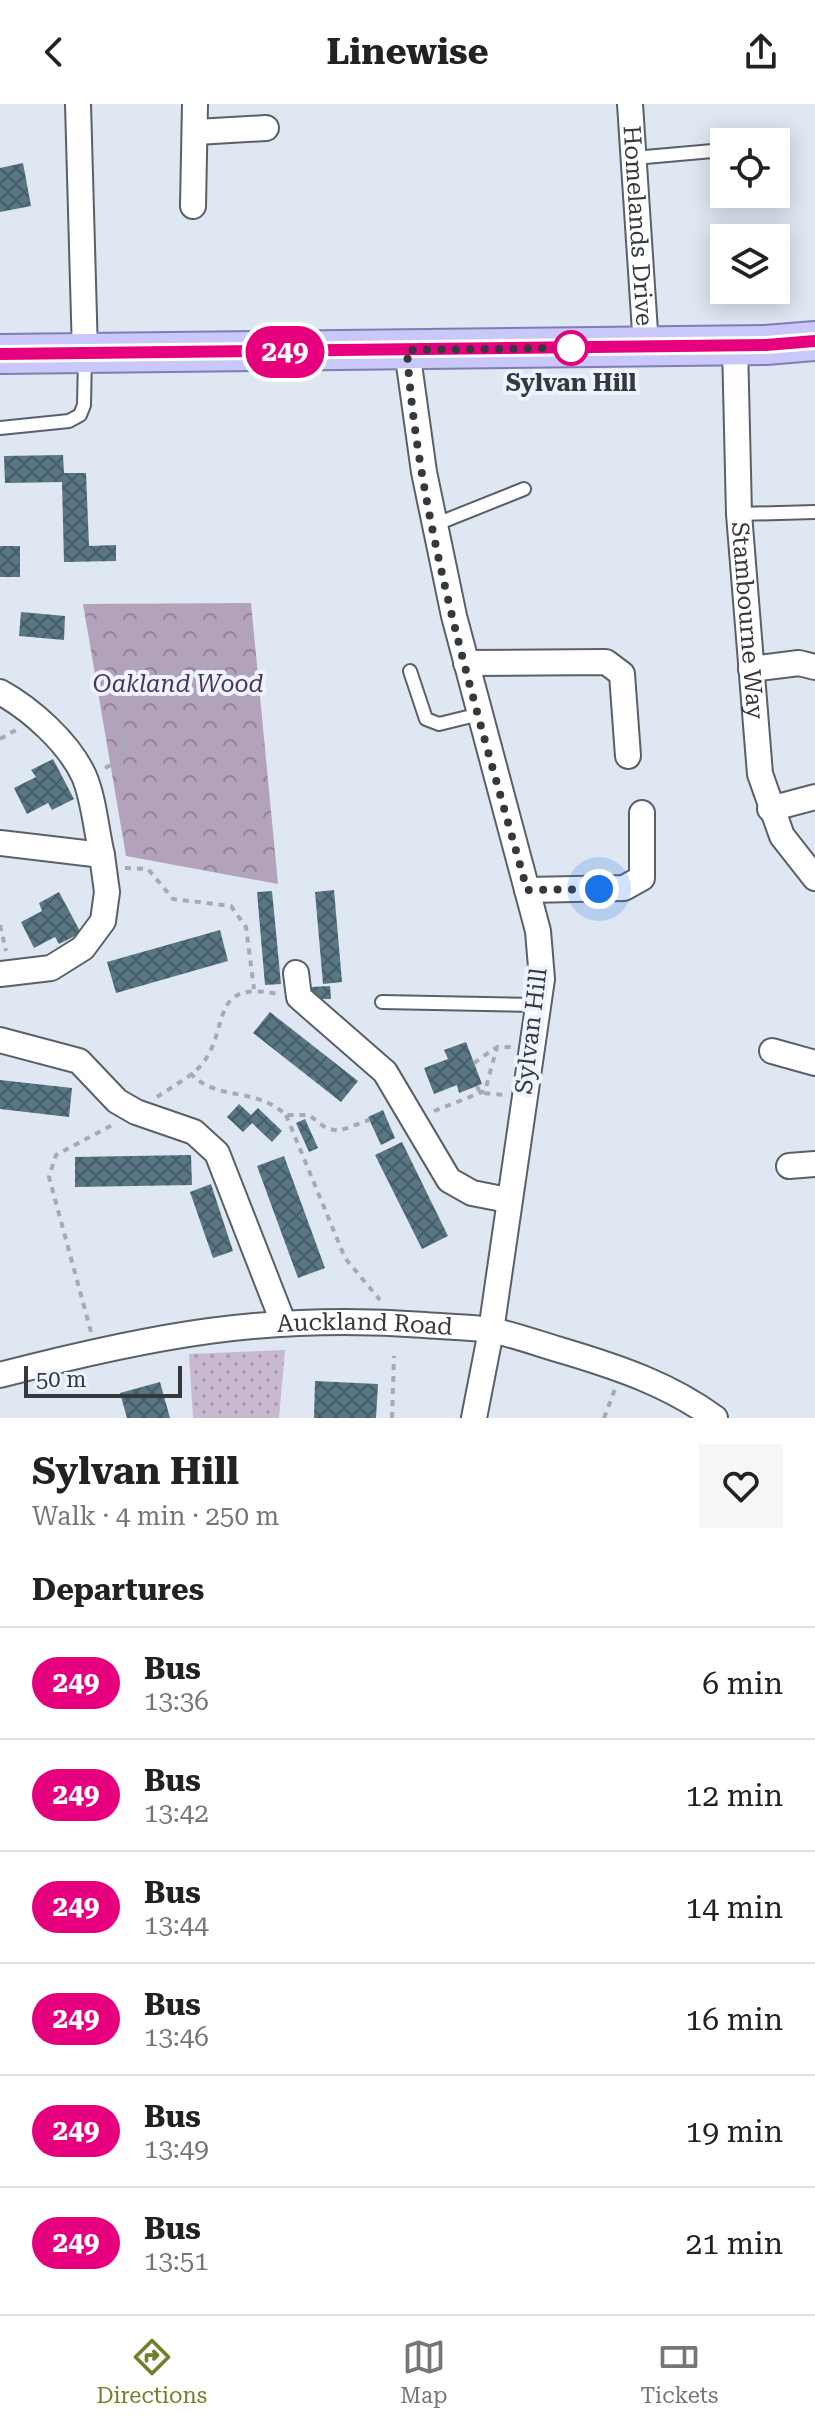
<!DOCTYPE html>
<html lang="en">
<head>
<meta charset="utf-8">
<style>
  :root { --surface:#fff; --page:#f6f6f6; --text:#222; --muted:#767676; --line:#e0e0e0; --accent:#747e29 }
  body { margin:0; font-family:"Roboto Serif",serif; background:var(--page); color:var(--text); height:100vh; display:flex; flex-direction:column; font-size:30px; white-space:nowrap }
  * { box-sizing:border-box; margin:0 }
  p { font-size:26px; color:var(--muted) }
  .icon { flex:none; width:44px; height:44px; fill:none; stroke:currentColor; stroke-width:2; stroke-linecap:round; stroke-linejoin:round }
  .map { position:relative; height:1314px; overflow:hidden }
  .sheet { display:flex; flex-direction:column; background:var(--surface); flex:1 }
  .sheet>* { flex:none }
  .badge { padding:0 16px; border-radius:26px; font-size:28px; line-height:52px }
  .fabs { position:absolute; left:710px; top:24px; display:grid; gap:16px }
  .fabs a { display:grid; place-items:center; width:80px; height:80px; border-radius:0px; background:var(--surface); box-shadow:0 4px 20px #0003; font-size:40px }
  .scale { position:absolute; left:24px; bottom:20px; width:158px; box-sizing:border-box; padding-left:8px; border:4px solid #35383c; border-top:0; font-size:22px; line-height:28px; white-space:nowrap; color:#35383c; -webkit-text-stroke:6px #eef4fd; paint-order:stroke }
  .you { position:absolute; width:40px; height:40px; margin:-20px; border:6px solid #fff; border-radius:50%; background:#1a73e8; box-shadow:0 0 0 12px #1a73e833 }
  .map>.badge { position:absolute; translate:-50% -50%; box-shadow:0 0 0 4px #fff }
  h2 { padding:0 32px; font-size:30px; line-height:72px }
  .round { display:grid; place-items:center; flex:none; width:84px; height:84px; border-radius:0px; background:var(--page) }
  .summary { display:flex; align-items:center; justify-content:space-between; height:136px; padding:0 32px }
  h1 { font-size:38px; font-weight:700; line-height:60px }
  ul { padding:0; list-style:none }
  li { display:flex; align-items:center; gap:24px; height:112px; padding:0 32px; border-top:2px solid var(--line) }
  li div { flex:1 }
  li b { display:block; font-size:30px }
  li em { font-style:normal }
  li .badge { min-width:88px; font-weight:700; text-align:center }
  header { display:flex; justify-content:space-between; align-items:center; height:104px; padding:0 32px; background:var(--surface); font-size:36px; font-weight:700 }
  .tab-bar { display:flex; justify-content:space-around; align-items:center; height:112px; border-top:2px solid var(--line); background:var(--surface); font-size:22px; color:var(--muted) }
  .tab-bar a { display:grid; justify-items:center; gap:4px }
  .tab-bar .active { color:var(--accent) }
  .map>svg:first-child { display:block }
  .grass { fill:url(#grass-dots) }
  .forest { fill:url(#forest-crowns) }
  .building { fill:url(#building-cross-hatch) }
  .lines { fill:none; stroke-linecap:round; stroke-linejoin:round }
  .service-casing { stroke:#59606a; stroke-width:16 }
  .minor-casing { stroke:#59606a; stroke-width:28 }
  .primary-casing { stroke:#7f7eb4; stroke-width:42 }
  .path { stroke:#a5abb4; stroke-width:4; stroke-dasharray:6 6; stroke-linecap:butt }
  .service { stroke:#fff; stroke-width:12 }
  .minor { stroke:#fff; stroke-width:24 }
  .primary { stroke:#cac8f9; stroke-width:38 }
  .line-casing { stroke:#fff; stroke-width:18 }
  .line { stroke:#e6007e; stroke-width:12 }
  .walk { stroke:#35383c; stroke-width:8; stroke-dasharray:0 14.4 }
  .stop-dot { fill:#fff; stroke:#e6007e; stroke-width:4 }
  .labels { text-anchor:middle; stroke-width:8; stroke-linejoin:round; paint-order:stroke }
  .street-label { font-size:24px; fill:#35383c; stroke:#eef4fd }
  .stop-label { font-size:24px; font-weight:bold; fill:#35383c; stroke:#eef4fd }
  .park-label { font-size:24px; font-style:italic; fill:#4e345b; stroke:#eef4fd }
</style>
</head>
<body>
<header><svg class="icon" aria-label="back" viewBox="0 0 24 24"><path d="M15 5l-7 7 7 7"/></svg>Linewise<svg class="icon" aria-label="share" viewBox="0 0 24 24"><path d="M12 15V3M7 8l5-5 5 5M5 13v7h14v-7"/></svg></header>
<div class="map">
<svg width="815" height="1314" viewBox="0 0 815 1314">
  <defs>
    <pattern id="grass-dots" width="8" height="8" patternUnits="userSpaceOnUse" patternTransform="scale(2)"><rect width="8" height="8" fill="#c8b9d1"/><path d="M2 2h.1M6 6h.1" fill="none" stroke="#a397ab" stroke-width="1.8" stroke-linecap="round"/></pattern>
    <pattern id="forest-crowns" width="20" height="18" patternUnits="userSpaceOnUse" patternTransform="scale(2)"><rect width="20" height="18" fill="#b3a2bc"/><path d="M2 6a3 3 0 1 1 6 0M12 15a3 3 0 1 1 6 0" fill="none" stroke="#92859a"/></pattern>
    <pattern id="building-cross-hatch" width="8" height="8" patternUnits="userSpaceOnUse" patternTransform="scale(2)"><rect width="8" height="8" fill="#587684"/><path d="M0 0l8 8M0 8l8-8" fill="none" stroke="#465d68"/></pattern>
  </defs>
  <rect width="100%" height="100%" fill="#dfe7f2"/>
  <path class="grass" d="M285 1246 279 1314H193L189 1250Z"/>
  <path class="forest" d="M251 499 278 780 126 752 83 500Z"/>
  <path class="building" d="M23 59 31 102 0 108V64Z
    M63 351 64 369H86L89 442 116 441V457L64 458 62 378 5 379 4 352Z
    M0 442H20V473H0Z
    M21 508 65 512 64 536 19 532Z
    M53 655 74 695 52 706 48 699 27 710 14 684 36 673 31 666Z
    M334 786 342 878 323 880 315 788Z
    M272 787 281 880 265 881 257 788Z
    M59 788 81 829 59 840 55 833 34 844 21 818 42 807 39 799Z
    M220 826 228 857 116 889 107 858Z
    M330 882 331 895H311V883Z
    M270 908 358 977 341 998 253 929Z
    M466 938 482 980 459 989 457 981 434 990 424 964 448 955 444 946Z
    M0 976 72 984 69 1013 0 1005Z
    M239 1000 251 1011 258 1004 282 1027 272 1038 252 1019 243 1028 227 1013Z
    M383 1006 395 1034 381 1041 368 1013Z
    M305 1015 318 1044 309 1048 296 1019Z
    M402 1038 448 1132 422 1145 375 1051Z
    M191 1051 192 1081 75 1083V1053Z
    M284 1052 325 1164 298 1174 257 1062Z
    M211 1080 233 1147 213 1154 190 1088Z
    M315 1277 378 1280 376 1314H314Z
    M160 1278 170 1314H127L120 1289Z"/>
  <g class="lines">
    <defs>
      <path id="service" d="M634 54 724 46
        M0 324 69 317 80 311 84 301 85 253
        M739 410 815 408
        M434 421 524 385
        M410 567 426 615 439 620 480 610
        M382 898 538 901"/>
      <g id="minor">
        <path d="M78 0 85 249"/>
        <path id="s1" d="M630 0 646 243"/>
        <path d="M197 28 266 24"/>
        <path d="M193 102 195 0"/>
        <path id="s2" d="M735 241 739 410 760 670 782 732 815 774"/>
        <path d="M407 246 424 368 454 512 538 827 542 875 491 1227 474 1314"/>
        <path d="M466 559 606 558 622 570 628 652"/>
        <path d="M751 565 799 559 815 563"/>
        <path d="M0 588C31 605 69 639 84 672 94 695 96 726 102 751"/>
        <path d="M770 705 815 693"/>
        <path d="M0 739 102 751 107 788 103 817 83 844 51 864 0 870"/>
        <path d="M527 786 624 784 642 774V709"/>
        <path d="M296 869 299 893 385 968 449 1076 472 1089 508 1096"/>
        <path d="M0 936 79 957 117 997 136 1008 194 1028 217 1049 283 1218"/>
        <path d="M772 947 815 959"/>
        <path d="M789 1062 815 1060"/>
        <path id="s3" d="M0 1271C150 1232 268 1209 425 1221 446 1223 470 1223 491 1226 516 1231 542 1241 567 1248 620 1264 670 1281 715 1314"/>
      </g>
      <path id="primary" d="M0 250 766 241 815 237"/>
    </defs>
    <use href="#service" class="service-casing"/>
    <use href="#minor" class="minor-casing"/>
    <use href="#primary" class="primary-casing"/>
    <path class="path" d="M0 635 16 626
      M105 664 122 655 125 645 119 594
      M125 764 148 765 173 795 231 802 246 823 254 885
      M0 821 6 847
      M474 959 495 944
      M190 969C217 998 255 982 286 1011H309L326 1024 339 1027 369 1016
      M477 982 480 989 506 991
      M157 993C171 983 192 973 203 959 231 921 208 876 279 890
      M434 1007 485 987 497 943H512
      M286 1011 345 1154 380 1196
      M91 1228 49 1073 56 1051 116 1019
      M392 1314 394 1252
      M604 1314 615 1285"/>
    <use href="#service" class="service"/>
    <use href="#minor" class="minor"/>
    <use href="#primary" class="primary"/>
  </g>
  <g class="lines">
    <defs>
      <path id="line" d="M0 250 766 241 815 237"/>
    </defs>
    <use href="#line" class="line-casing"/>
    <use href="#line" class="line"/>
    <path class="walk" d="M571 244 407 246C418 421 480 616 527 786L599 785"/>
  </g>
  <circle class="stop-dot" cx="571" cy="244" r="16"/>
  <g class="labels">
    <g class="street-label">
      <text dy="8" stroke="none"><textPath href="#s1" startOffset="122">Homelands Drive</textPath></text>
      <text dy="8" stroke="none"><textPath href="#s2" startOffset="276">Stambourne Way</textPath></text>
      <text transform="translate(531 927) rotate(-83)" y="8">Sylvan Hill</text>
      <text dy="8" stroke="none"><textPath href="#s3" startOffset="370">Auckland Road</textPath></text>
    </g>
    <g class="stop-label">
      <text x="571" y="287">Sylvan Hill</text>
    </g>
    <g class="park-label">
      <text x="178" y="588">Oakland Wood</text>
    </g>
  </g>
</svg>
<div class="fabs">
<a><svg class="icon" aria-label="locate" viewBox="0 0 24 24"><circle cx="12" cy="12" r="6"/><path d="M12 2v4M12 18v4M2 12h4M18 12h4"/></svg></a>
<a><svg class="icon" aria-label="layers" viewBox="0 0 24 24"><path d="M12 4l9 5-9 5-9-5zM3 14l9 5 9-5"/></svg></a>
</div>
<div class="scale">50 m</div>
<div class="you" style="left:599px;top:785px"></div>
<b class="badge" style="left:285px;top:248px;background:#e6007e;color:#fff">249</b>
</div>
<section class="sheet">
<div class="summary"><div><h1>Sylvan Hill</h1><p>Walk · 4 min · 250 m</p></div><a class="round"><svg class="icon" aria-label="heart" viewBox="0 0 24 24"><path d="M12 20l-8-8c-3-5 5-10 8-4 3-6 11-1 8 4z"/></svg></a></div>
<h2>Departures</h2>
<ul>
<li><span class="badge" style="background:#e6007e;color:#fff">249</span><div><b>Bus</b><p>13:36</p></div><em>6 min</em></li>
<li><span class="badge" style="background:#e6007e;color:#fff">249</span><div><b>Bus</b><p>13:42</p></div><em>12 min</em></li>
<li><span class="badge" style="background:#e6007e;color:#fff">249</span><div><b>Bus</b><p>13:44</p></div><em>14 min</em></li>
<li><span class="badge" style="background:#e6007e;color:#fff">249</span><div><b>Bus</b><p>13:46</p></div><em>16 min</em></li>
<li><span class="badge" style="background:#e6007e;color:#fff">249</span><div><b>Bus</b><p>13:49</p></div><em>19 min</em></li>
<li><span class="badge" style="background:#e6007e;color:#fff">249</span><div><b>Bus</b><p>13:51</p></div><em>21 min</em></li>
</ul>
</section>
<nav class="tab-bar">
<a class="active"><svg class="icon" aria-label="directions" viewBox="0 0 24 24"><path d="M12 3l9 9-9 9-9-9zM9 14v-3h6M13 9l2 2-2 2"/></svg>Directions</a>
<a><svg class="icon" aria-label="map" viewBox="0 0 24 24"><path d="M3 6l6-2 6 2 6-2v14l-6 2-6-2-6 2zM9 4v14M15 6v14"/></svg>Map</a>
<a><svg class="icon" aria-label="tickets" viewBox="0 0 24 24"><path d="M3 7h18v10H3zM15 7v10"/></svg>Tickets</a>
</nav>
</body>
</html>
